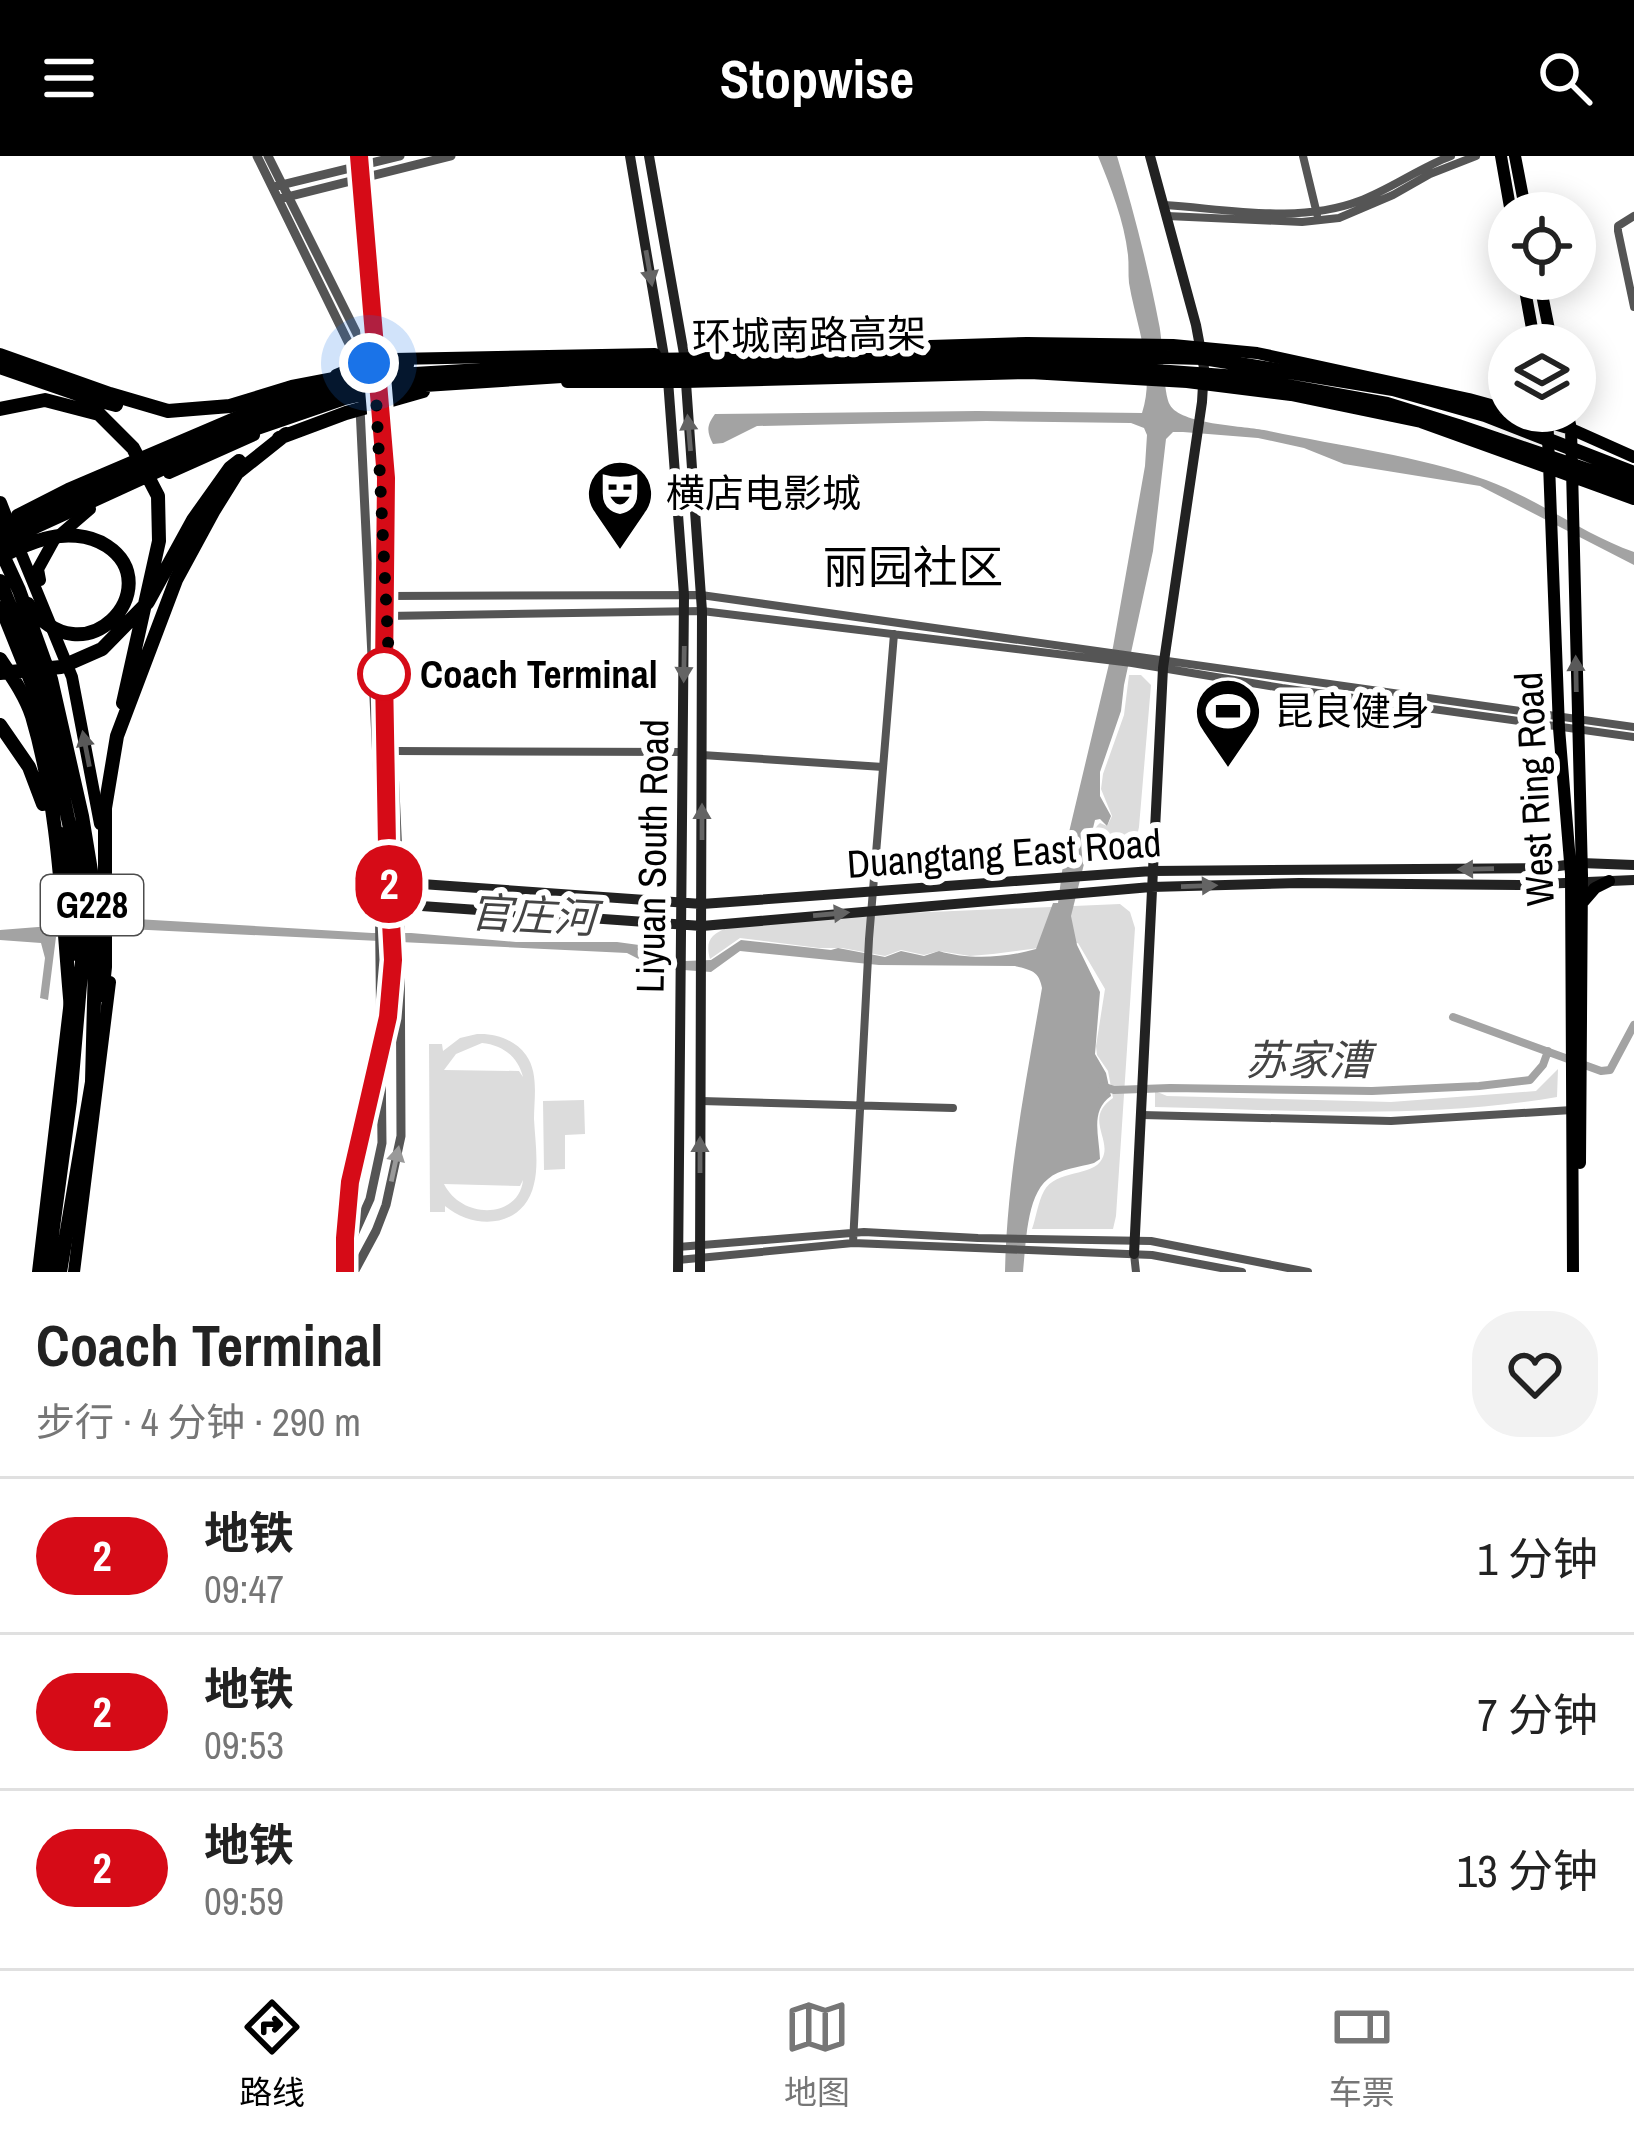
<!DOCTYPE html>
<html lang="zh">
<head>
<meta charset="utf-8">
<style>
  :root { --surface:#fff; --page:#f2f2f2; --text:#222; --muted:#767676; --line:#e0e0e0; --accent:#000 }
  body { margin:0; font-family:"Archivo Narrow","Noto Sans SC",sans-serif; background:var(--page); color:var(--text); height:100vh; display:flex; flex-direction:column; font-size:45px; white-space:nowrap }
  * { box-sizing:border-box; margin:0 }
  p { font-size:39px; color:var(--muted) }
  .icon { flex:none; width:66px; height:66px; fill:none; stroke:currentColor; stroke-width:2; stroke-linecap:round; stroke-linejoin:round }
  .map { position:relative; height:1116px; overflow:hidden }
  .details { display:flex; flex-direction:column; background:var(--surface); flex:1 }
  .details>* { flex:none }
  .badge { padding:0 24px; border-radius:39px; font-size:42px; line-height:78px }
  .fabs { position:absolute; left:1488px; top:36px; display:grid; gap:24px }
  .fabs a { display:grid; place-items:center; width:108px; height:108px; border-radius:50%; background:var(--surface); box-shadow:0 6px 30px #0003; font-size:60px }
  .you { position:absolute; width:60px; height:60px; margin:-30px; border:9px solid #fff; border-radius:50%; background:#1a73e8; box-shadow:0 0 0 18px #1a73e833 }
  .map>.badge { position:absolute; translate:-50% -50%; box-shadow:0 0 0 6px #fff }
  .round { display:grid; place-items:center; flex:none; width:126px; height:126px; border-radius:48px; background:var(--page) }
  .headline { display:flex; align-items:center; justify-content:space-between; height:204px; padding:0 36px }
  h1 { font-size:57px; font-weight:700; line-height:90px }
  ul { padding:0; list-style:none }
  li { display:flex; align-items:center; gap:36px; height:156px; padding:0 36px; border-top:3px solid var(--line) }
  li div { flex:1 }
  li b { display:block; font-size:45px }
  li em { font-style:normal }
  li .badge { min-width:132px; font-weight:700; text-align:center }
  header { display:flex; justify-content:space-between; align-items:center; height:156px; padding:0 36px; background:var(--accent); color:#fff; font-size:54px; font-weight:700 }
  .tabs { display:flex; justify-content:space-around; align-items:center; height:168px; border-top:3px solid var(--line); background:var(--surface); font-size:33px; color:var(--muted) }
  .tabs a { display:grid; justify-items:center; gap:6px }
  .tabs .active { color:var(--accent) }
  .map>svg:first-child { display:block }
  .green { fill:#dcdcdc; fill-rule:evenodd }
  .water { fill:#a3a3a3 }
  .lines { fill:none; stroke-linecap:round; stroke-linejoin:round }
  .canal { stroke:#a3a3a3; stroke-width:8 }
  .minor { stroke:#555; stroke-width:8 }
  .tertiary { stroke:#555; stroke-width:9 }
  .secondary { stroke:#222; stroke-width:10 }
  .primary { stroke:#000; stroke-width:12 }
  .trunk { stroke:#000; stroke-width:14 }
  .oneway { fill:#646464 }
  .oneway2 { fill:#595959 }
  .oneway3 { fill:#999 }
  .line-casing { stroke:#fff; stroke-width:27 }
  .line { stroke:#d60b17; stroke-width:18 }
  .walk { stroke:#000; stroke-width:12; stroke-dasharray:0 21.6 }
  .stop-dot { fill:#fff; stroke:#d60b17; stroke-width:6 }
  .labels { text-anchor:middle; stroke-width:12; stroke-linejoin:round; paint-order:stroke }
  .shield { fill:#fff; stroke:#4c4c4c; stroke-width:3 }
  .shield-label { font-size:36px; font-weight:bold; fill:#000 }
  .street-label { font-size:39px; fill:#000; stroke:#fff }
  .poi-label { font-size:39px; fill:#000; stroke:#fff; text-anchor:start }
  .stop-label { font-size:39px; font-weight:bold; fill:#000; stroke:#fff; text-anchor:start }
  .water-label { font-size:42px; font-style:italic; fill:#444; stroke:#fff }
  .quarter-label { font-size:45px; fill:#000; stroke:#fff }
</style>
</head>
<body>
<header><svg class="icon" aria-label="menu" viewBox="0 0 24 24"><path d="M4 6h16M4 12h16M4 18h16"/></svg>Stopwise<svg class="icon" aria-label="search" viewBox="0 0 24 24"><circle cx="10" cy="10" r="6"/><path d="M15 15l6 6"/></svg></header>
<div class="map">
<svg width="1634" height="1116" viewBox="0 0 1634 1116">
  <rect width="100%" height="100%" fill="#fff"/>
  <path class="green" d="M1129 519H1141L1151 529 1139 671 1136 685 1128 695 1091 702C1086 693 1091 674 1100 667L1107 670 1112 660 1101 633 1103 618 1124 559Z
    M1120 748 1130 756 1135 772 1116 1060 1113 1073H1032C1036 1062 1038 1046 1044 1035 1056 1013 1093 1021 1102 1003 1113 984 1083 962 1113 942L1108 915 1097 899 1096 890 1105 833 1078 787 993 798 970 800 939 795 924 799 901 794 885 800 842 792H819L740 782 710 803C705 785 711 778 727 772L883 758Z
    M477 878C496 877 515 884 526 899 539 917 534 943 534 963 535 983 539 1008 534 1028 524 1072 475 1075 445 1050V1056H430L429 888H442L443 895 460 882ZM482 887C503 889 518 901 523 921L519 915 444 914 456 898ZM523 1024C519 1063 462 1064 444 1028L520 1030Z
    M1558 913 1557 941C1425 964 1289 954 1155 951V935L1167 940 1391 946 1536 935Z
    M584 944 585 978 565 979V1013L544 1014 543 945Z"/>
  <path class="water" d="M1098 0H1117C1134 56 1148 111 1159 168 1163 185 1163 238 1170 249 1180 268 1242 270 1264 274 1334 289 1419 300 1486 324 1538 343 1583 378 1634 396V409L1480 330 1344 308 1304 292 1258 282 1183 276H1173L1166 283 1153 395 1124 529 1121 555 1100 616V640L1111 660 1107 670 1100 663 1095 664 1071 760 1077 789 1100 836 1095 898 1106 917 1111 940C1090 955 1099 978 1100 1003L1094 1007C1080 1011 1059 1013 1048 1023 1026 1040 1026 1090 1023 1116H1005C1007 1020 1026 926 1042 832 1039 815 1031 814 1015 810L879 809 740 795 711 816 656 812 627 797 128 773 56 781 48 844 40 842 45 802 41 787 0 784V774L114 765 119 762 372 777H411L516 786H617L639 789 661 806 711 804 741 784 831 794 838 792 885 801 901 795 924 800 939 795C968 804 1005 802 1036 793L1053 747H1058L1065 693 1113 491 1145 310 1147 279 1144 272 1131 267 986 265 757 270 723 287 713 288C707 276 706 270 715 258L977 255 1142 257C1156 215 1136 169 1129 127 1128 118 1129 108 1128 99 1124 64 1111 32 1098 0Z"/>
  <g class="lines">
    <path class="canal" d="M1453 861 1601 915 1610 914 1634 869
      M1102 930 1114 934 1170 932 1372 935 1479 930 1530 924 1543 909 1548 895"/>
    <path class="minor" d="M1303 0 1317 58
      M1164 49C1227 53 1299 68 1359 45 1391 33 1419 12 1451 0
      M1167 60 1302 66 1339 62 1393 39 1430 18 1476 0
      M1634 60 1618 70V75L1634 151
      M385 440 701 439 1634 571
      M386 460 702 455 1132 507 1282 532 1634 581
      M395 595 682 596
      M702 599 883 611
      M701 945 953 952
      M1142 959 1391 965 1572 954
      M853 1087 869 783 894 478
      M678 1091 864 1076 978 1082 1151 1085 1308 1116
      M1134 1098 1136 1116
      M678 1104 853 1087 1152 1099 1242 1116"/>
    <path class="tertiary" d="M257 0 353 196 357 212
      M268 0 364 192 370 211
      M277 30 400 0
      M283 42 451 0
      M337 1116 370 1043 382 987 378 625 360 252
      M354 1116 376 1075 386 1049 401 980 400 743 377 245"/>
    <path class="secondary" d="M630 0 668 224 684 439 678 1116
      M649 0 684 198 702 455 700 1116
      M379 725 702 748 1152 715 1544 712 1581 707 1634 709
      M379 747 702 770 1151 731 1299 727 1519 729 1634 724
      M1134 1098 1163 512 1202 246 1204 212 1196 169 1150 0"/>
    <path class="primary" d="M1501 0 1511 57
      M1515 0 1526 57
      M1523 123 1535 189
      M1539 123 1552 189
      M741 196 1027 187 1173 189 1257 197 1469 243 1509 254
      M336 219 357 210 394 203 655 198
      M567 226H685L1030 217 1187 226 1291 239 1421 266 1634 343
      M1511 255 1571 273 1634 301
      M1547 255 1559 572 1571 718 1573 1116
      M1567 255 1571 273 1582 719 1580 1007
      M169 317 254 279
      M17 359 68 333 300 234
      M16 385 72 521 100 668
      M40 424 38 413 54 384 90 353
      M0 451 35 538 42 574
      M61 677 70 722 73 799
      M1582 747 1595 732 1609 725
      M38 1116 70 844
      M74 1116 110 826"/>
    <path class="trunk" d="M0 199 110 238 168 255 230 250 292 231 407 209
      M0 211 86 241 116 249
      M0 253 45 244 99 258 133 292 158 340 159 385 123 547
      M279 282 346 257 423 235
      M0 347 7 365
      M0 373 280 251 343 230 398 219 646 204 1050 198 1203 202 1393 233 1485 259 1634 317
      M0 387 234 280 345 242 394 231 640 215 1061 208 1238 221 1387 248 1458 270 1634 330
      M0 393 19 434 51 523 82 660 91 715 95 806 92 926 60 1116
      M0 401C14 394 29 387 44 383 64 377 89 378 107 390 169 431 84 527 28 448
      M0 425 37 518 79 714 82 806 70 945 47 1116
      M0 503C12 521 25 539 32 560 60 654 62 756 71 853
      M0 517 61 511 102 493 148 446 193 364 230 312 239 305
      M0 569 29 611 43 648
      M102 839 105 811V652L117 580 176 424 214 354 237 317 286 278"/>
  </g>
  <defs><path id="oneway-solid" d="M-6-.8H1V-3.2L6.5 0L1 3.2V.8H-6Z" transform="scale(3)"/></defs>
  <g class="oneway">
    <use href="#oneway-solid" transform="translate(649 112) rotate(80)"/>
    <use href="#oneway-solid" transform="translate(689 277) rotate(-95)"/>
    <use href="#oneway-solid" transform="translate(684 508) rotate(91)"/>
    <use href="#oneway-solid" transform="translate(702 666) rotate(-90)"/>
    <use href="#oneway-solid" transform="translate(1476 713) rotate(179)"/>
    <use href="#oneway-solid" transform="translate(1199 730) rotate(-2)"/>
    <use href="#oneway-solid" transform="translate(831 758) rotate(-5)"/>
    <use href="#oneway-solid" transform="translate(700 999) rotate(-90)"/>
  </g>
  <g class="oneway2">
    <use href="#oneway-solid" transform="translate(1576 518) rotate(-91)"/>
    <use href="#oneway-solid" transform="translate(86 593) rotate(-101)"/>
  </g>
  <use class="oneway3" href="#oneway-solid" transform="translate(395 1008) rotate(-78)"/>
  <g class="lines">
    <defs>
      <path id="line" d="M345 1116V1082L350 1026 388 861 393 804 387 690 384 518 386 322 359 0"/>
    </defs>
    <use href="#line" class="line-casing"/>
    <use href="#line" class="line"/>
    <path class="walk" d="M369 207 376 240 389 505 384 518"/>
  </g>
  <defs>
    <symbol id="theatre-pin" viewBox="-11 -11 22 30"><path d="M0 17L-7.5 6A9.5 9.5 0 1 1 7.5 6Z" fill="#000" stroke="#fff"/><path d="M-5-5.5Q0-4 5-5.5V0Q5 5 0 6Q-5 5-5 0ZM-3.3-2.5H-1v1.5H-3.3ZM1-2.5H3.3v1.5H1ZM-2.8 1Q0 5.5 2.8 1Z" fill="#fff"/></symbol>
    <symbol id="stadium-pin" viewBox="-11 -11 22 30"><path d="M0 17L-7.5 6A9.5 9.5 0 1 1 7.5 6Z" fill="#000" stroke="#fff"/><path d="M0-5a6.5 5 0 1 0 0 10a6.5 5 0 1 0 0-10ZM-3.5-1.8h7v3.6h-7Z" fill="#fff"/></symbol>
  </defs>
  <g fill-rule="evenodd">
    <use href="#theatre-pin" x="582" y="299" width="76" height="104"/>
    <use href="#stadium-pin" x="1190" y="517" width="76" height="104"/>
  </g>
  <circle class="stop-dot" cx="384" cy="518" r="24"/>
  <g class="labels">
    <rect class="shield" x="41" y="719" width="102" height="60" rx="9"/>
    <g class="shield-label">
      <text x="92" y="762">G228</text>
    </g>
    <g class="street-label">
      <text transform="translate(809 179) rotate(-1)" y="14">环城南路高架</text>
      <text transform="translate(1534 633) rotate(-93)" y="14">West Ring Road</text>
      <text transform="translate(1004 697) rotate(-4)" y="14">Duangtang East Road</text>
      <text transform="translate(652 700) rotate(-89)" y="14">Liyuan South Road</text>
    </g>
    <g class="poi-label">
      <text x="666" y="351">横店电影城</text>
      <text x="1274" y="569">昆良健身</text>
    </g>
    <g class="stop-label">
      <text x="420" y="532">Coach Terminal</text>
    </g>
    <g class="water-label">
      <text transform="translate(533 759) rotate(3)" y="15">官庄河</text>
      <text x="1308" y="919">苏家漕</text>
    </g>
    <g class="quarter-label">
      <text x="913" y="427">丽园社区</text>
    </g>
  </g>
</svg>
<div class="fabs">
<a><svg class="icon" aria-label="locate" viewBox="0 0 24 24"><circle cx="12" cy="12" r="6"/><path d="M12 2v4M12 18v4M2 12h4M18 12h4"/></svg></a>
<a><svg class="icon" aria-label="layers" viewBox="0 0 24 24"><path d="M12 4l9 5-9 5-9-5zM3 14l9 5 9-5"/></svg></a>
</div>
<div class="you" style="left:369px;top:207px"></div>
<b class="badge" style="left:389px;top:728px;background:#d60b17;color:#fff">2</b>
</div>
<section class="details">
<div class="headline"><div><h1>Coach Terminal</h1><p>步行 · 4 分钟 · 290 m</p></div><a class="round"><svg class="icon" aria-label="heart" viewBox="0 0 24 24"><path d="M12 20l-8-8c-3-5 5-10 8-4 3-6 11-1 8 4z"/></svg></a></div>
<ul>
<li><span class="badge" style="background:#d60b17;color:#fff">2</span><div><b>地铁</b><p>09:47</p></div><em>1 分钟</em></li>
<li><span class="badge" style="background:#d60b17;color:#fff">2</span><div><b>地铁</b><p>09:53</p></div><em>7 分钟</em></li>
<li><span class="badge" style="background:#d60b17;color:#fff">2</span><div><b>地铁</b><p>09:59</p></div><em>13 分钟</em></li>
</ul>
</section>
<nav class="tabs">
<a class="active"><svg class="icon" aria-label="directions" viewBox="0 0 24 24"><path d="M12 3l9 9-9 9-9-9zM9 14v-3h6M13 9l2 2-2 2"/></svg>路线</a>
<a><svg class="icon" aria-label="map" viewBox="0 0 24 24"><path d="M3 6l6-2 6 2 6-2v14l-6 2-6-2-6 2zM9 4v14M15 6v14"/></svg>地图</a>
<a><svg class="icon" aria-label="tickets" viewBox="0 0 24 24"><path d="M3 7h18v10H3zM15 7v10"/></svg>车票</a>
</nav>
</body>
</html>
